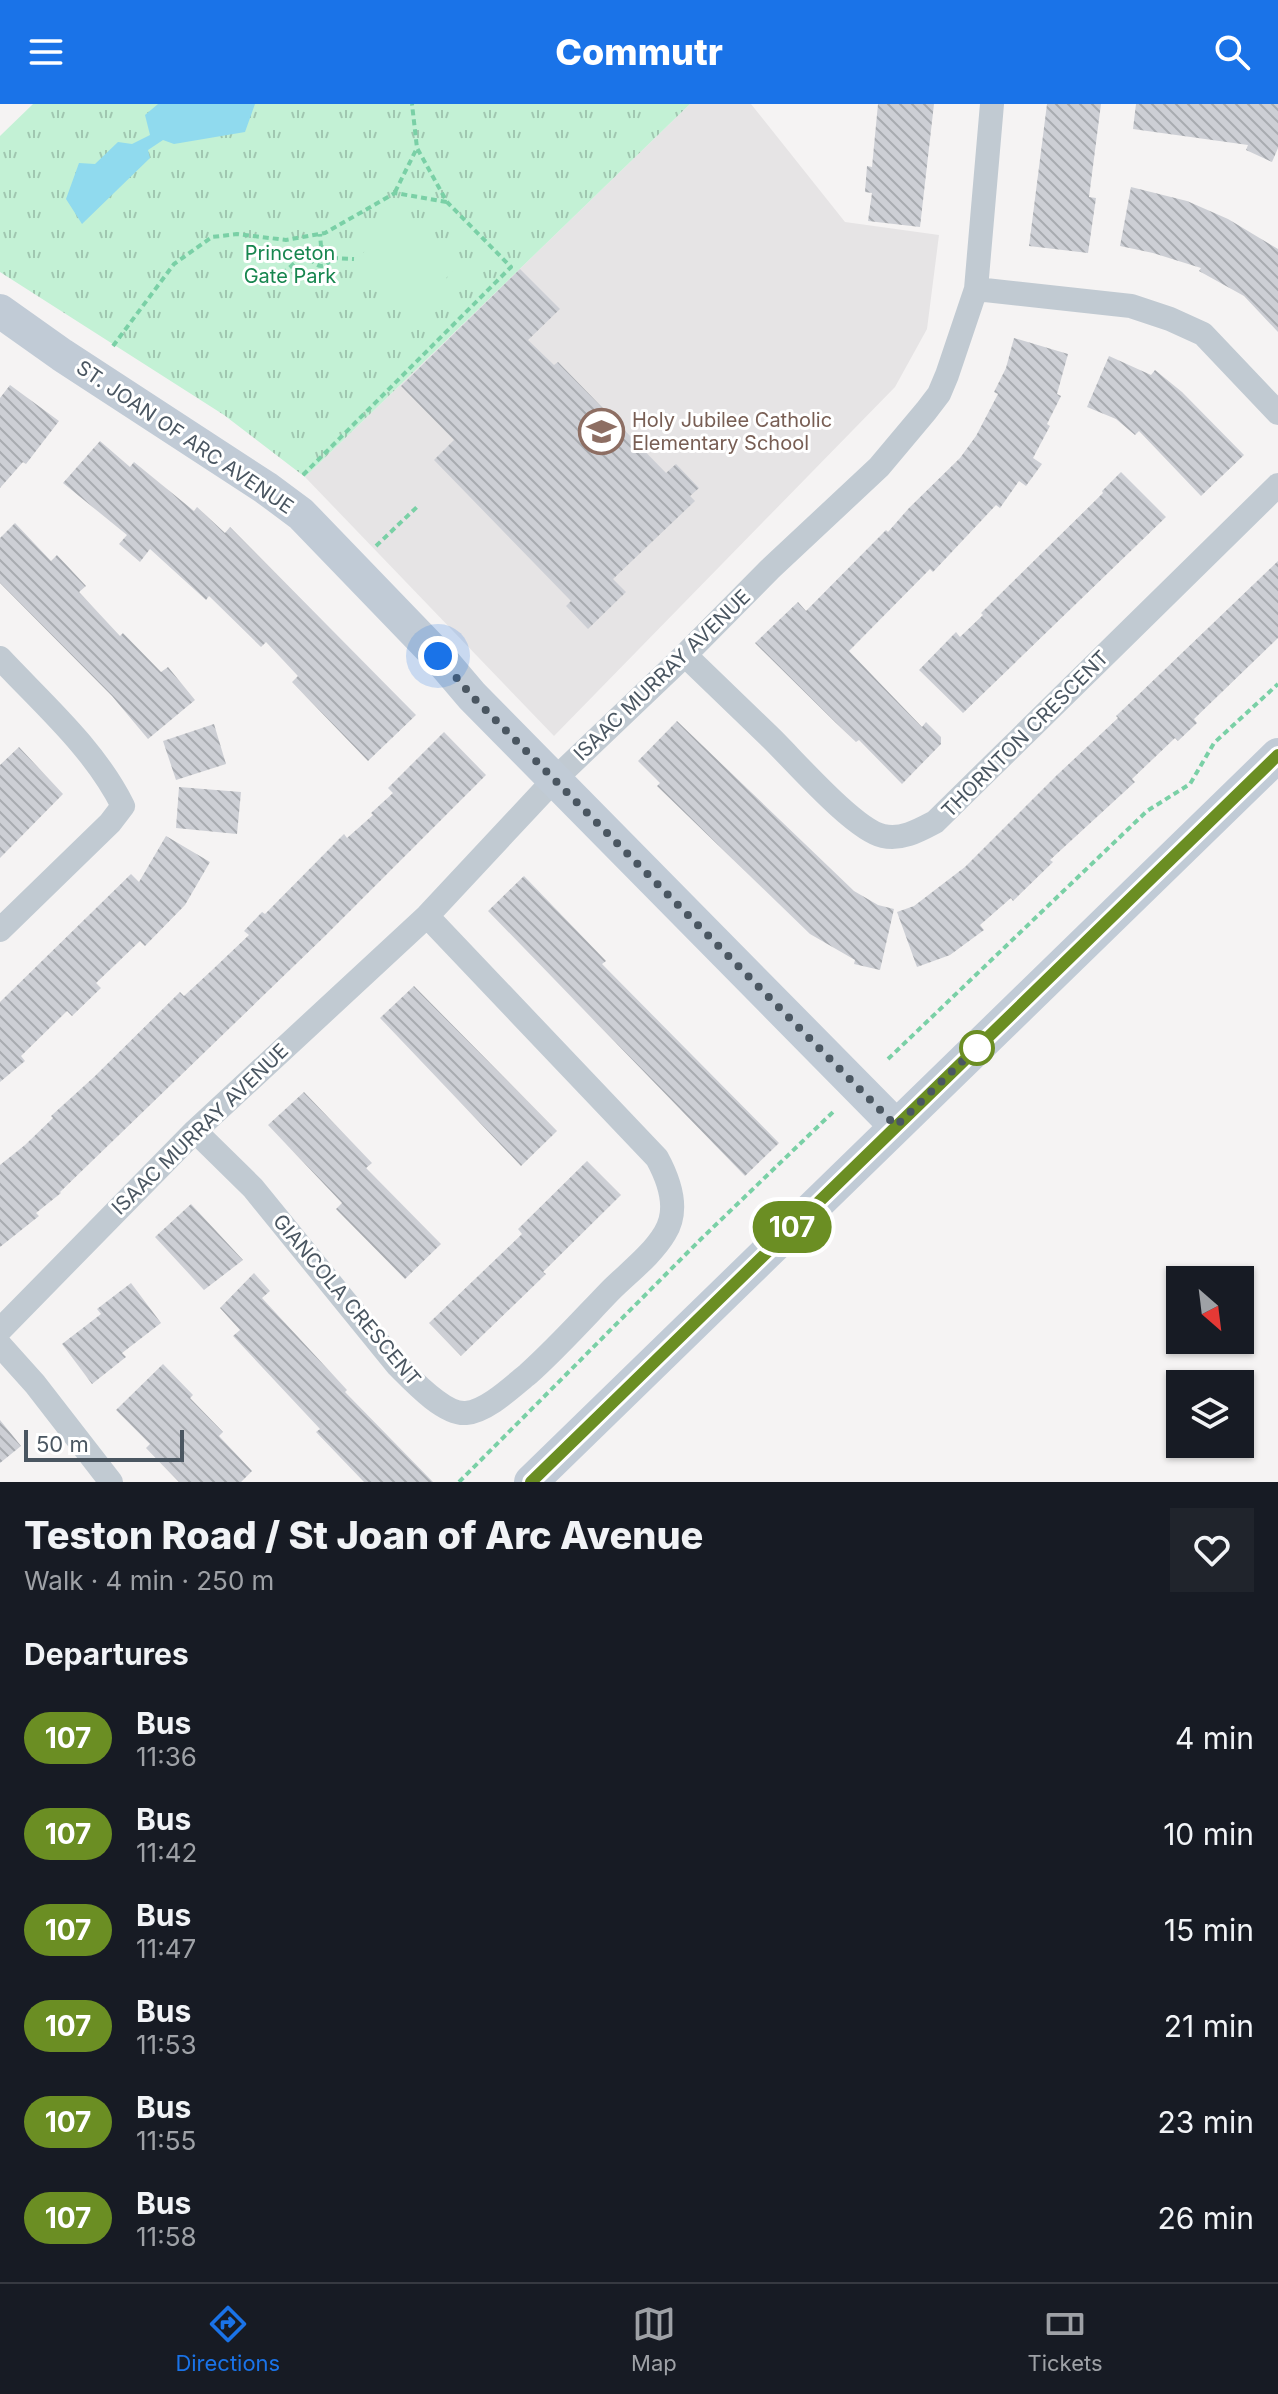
<!DOCTYPE html>
<html lang="en">
<head>
<meta charset="utf-8">
<style>
  :root { --surface:#171b24; --page:#20242c; --text:#f1f3f6; --muted:#9ea1a6; --line:#363941; --accent:#1a73e8 }
  body { margin:0; font-family:Inter,sans-serif; background:var(--page); color:var(--text); height:100vh; display:flex; flex-direction:column; font-size:30px; white-space:nowrap }
  * { box-sizing:border-box; margin:0 }
  p { font-size:26px; color:var(--muted) }
  .icon { flex:none; width:44px; height:44px; fill:none; stroke:currentColor; stroke-width:2; stroke-linecap:round; stroke-linejoin:round }
  .map { position:relative; height:1378px; overflow:hidden }
  .details { display:flex; flex-direction:column; background:var(--surface); flex:1 }
  .details>* { flex:none }
  .badge { padding:0 16px; border-radius:26px; font-size:28px; line-height:52px }
  .needle { width:52px; rotate:152deg }
  .tools { position:absolute; left:1166px; top:1162px; display:grid; gap:16px }
  .tools a { display:grid; place-items:center; width:88px; height:88px; border-radius:0px; background:var(--surface); box-shadow:0 2px 6px #0004; font-size:40px }
  .scale { position:absolute; left:24px; bottom:20px; width:160px; box-sizing:border-box; padding-left:8px; border:4px solid #4a5661; border-top:0; font-size:22px; line-height:28px; white-space:nowrap; color:#4a5661; -webkit-text-stroke:6px #fff; paint-order:stroke }
  .you { position:absolute; width:40px; height:40px; margin:-20px; border:6px solid #fff; border-radius:50%; background:#1a73e8; box-shadow:0 0 0 12px #1a73e833 }
  .map>.badge { position:absolute; translate:-50% -50%; box-shadow:0 0 0 4px #fff }
  h2 { padding:0 24px; font-size:30px; line-height:72px }
  .round { display:grid; place-items:center; flex:none; width:84px; height:84px; border-radius:0px; background:var(--page) }
  .summary { display:flex; align-items:center; justify-content:space-between; height:136px; padding:0 24px }
  h1 { font-size:38px; font-weight:800; line-height:60px }
  ul { padding:0; list-style:none }
  li { display:flex; align-items:center; gap:24px; height:96px; padding:0 24px }
  li div { flex:1 }
  li b { display:block; font-size:30px }
  li em { font-style:normal }
  li .badge { min-width:88px; font-weight:700; text-align:center }
  header { display:flex; justify-content:space-between; align-items:center; height:104px; padding:0 24px; background:var(--accent); color:#fff; font-size:36px; font-weight:800 }
  .dock { display:flex; justify-content:space-around; align-items:center; height:112px; border-top:2px solid var(--line); background:var(--surface); font-size:22px; color:var(--muted) }
  .dock a { display:grid; justify-items:center; gap:4px }
  .dock .on { color:var(--accent) }
  .map>svg:first-child { display:block }
  .education { fill:#e6e4e5 }
  .park { fill:url(#park-tufts) }
  .pitch { fill:#c3f1d5 }
  .water { fill:#90daee }
  .building { fill:url(#building-back-hatch) }
  .lines { fill:none; stroke-linecap:round; stroke-linejoin:round }
  .path { stroke:#7ad0a6; stroke-width:4; stroke-dasharray:6 4; stroke-linecap:butt }
  .street { stroke:#c1cad2; stroke-width:24 }
  .secondary { stroke:#c1cbd6; stroke-width:34 }
  .line-casing { stroke:#fff; stroke-width:18 }
  .line { stroke:#6b8e23; stroke-width:12 }
  .walk { stroke:#4a5661; stroke-width:8; stroke-dasharray:0 14.4 }
  .stop-dot { fill:#fff; stroke:#6b8e23; stroke-width:4 }
  .labels { text-anchor:middle; stroke-width:6; stroke-linejoin:round; paint-order:stroke }
  .park-label { font-size:20px; fill:#17864f; stroke:#fff }
  .education-label { font-size:20px; fill:#785e54; stroke:#fff; text-anchor:start }
  .street-label { font-size:20px; fill:#4a5661; stroke:#fff }
</style>
</head>
<body>
<header><svg class="icon" aria-label="menu" viewBox="0 0 24 24"><path d="M4 6h16M4 12h16M4 18h16"/></svg>Commutr<svg class="icon" aria-label="search" viewBox="0 0 24 24"><circle cx="10" cy="10" r="6"/><path d="M15 15l6 6"/></svg></header>
<div class="map">
<svg width="1278" height="1378" viewBox="0 0 1278 1378">
  <defs>
    <pattern id="park-tufts" width="24" height="20" patternUnits="userSpaceOnUse" patternTransform="scale(2)"><rect width="24" height="20" fill="#c3f1d5"/><path d="M3 7l-1-3M5 7V3M7 7l1-3M15 17l-1-3M17 17v-4M19 17l1-3" fill="none" stroke="#a0c6b0"/></pattern>
    <pattern id="building-back-hatch" width="6" height="6" patternUnits="userSpaceOnUse" patternTransform="scale(2)"><rect width="6" height="6" fill="#cdcfd5"/><path d="M-1 5l2 2M0 0l6 6M5-1l2 2" fill="none" stroke="#a8abb0"/></pattern>
  </defs>
  <rect width="100%" height="100%" fill="#f5f3f3"/>
  <path class="education" d="M690 0H751L845 118 939 131 927 225 895 283 554 632 305 373Z"/>
  <path class="park" d="M33 0H690L305 373 224 311 0 168V32Z"/>
  <path class="pitch" d="M399 112 454 166 413 208 358 154Z"/>
  <path class="water" d="M158 0H255L245 28 174 40 163 36 148 46 150 54 82 120 66 95 79 59 95 60 118 38 132 40 150 31 145 11Z"/>
  <path class="building" d="M878 0H934L920 123 868 117 872 89 865 88 867 62 872 63Z
    M1047 0H1101L1089 93 1096 94 1088 149 1029 142Z
    M1136 0H1278V44L1272 58 1246 46 1248 41 1133 25Z
    M1131 83 1187 97 1228 115 1278 145V228L1244 192 1199 167 1201 164 1153 149 1120 142Z
    M520 165 560 205 528 236 554 261 558 258 666 369 676 360 699 384 690 392 695 397 613 475 626 488 588 525 566 502 571 497 434 356 454 336 401 282Z
    M1014 234 1068 250 1057 290 1061 292 1047 320 1050 322 1033 354 1042 360 1026 382 1019 377 1000 404 996 401 933 468 930 465 849 547 922 623 926 618 941 633V640L902 680 859 636 856 638 836 619 755 539 798 498 806 507 886 426 888 428 909 404 960 354 976 332 998 290 994 288 1006 264Z
    M1109 252 1151 271 1155 266 1182 288 1244 351 1201 392 1139 327 1135 331 1116 315 1087 303Z
    M10 281 59 317 26 360 23 358 0 384V294Z
    M100 337 130 363 134 358 194 407 197 403 225 429 230 423 416 611 368 657 292 578 298 572 266 538 261 543 209 492 206 496 150 445 140 458 119 440 127 431 63 379Z
    M1121 368 1166 413 963 609 919 566 956 528 960 533 983 511 981 509 1103 389 1102 387Z
    M15 419 51 457 57 451 86 482 79 488 120 532 123 529 161 568 168 563 195 596 148 635 112 592 0 479V434Z
    M1278 457V534L1194 615 1197 619 1178 637 1175 634 1132 675 1135 678 1050 756 1053 758 1013 797 1011 794 980 821 984 826 950 851 917 863 897 808 914 802 965 763 1057 671 1118 614 1116 612 1136 593Z
    M677 617 854 787 878 801 894 805 880 866 854 860 855 856 810 830 657 682 660 679 638 657Z
    M214 620 226 660 176 676 163 637Z
    M444 628 486 671 325 832 60 1088 61 1089 36 1109 39 1112 0 1143V1061L25 1041 53 1014 51 1012 94 973 180 888 184 892 210 868 249 831 244 827 262 808 265 810 344 730 347 734 373 711 371 709 393 689 388 684Z
    M19 643 63 690 0 754V661Z
    M179 683 241 688 237 730 176 724Z
    M166 732 210 758 185 801 145 842 140 837 96 879 101 884 72 912 67 907 21 952 25 957 0 978V898L131 770 139 778Z
    M524 772 606 857 602 860 779 1039 745 1072 488 807Z
    M414 882 557 1027 521 1062 380 914Z
    M304 988 372 1059 366 1064 441 1140 405 1175 336 1105 342 1099 268 1021Z
    M587 1057 621 1091 543 1168 546 1170 461 1252 429 1219 522 1130 518 1125Z
    M191 1100 243 1156 204 1186 155 1133Z
    M254 1169 270 1187 262 1194 347 1286 345 1288 433 1378H364L316 1328 320 1325 233 1232 240 1226 220 1204Z
    M131 1179 161 1219 122 1249 126 1253 92 1280 62 1240 101 1210 97 1205Z
    M163 1260 193 1291 190 1294 223 1328 219 1332 252 1367 241 1378H179L146 1344 150 1340 116 1306Z
    M0 1316 21 1342 0 1359Z"/>
  <g class="lines">
    <path class="path" d="M395 88 417 44
      M310 154C317 164 325 165 332 154L329 147 322 143
      M332 154 354 155
      M282 170 302 153 310 154 321 142 320 130
      M113 242 174 160 212 133 237 130 286 136 325 129 395 89 447 98
      M303 371 511 163 447 98 417 44 412 0
      M376 442 418 402
      M888 955 1147 707 1190 680 1214 639 1278 580
      M459 1378 701 1135 833 1008"/>
    <path class="street" d="M976 185 1131 202 1170 215 1203 230 1278 309
      M685 551C713 578 741 605 769 632 792 654 854 726 883 732 902 736 918 727 935 718L1278 381
      M0 554C44 601 94 644 123 702L110 719 0 826
      M195 1027 253 1084 397 1261C412 1276 444 1311 466 1309 487 1307 512 1283 528 1270 557 1244 583 1215 610 1187 628 1169 652 1151 665 1129 680 1105 669 1076 657 1054L427 812
      M0 1226 195 1027 427 812 554 676 685 551 770 465 879 363 926 307 939 290 947 271 976 185 992 0
      M0 1241 35 1280 111 1378"/>
    <path class="secondary" d="M0 207 62 251 266 384 301 410 438 552 472 592 896 1022
      M531 1378 1278 651"/>
  </g>
  <g class="lines">
    <defs>
      <path id="line" d="M531 1378 1278 651"/>
    </defs>
    <use href="#line" class="line-casing"/>
    <use href="#line" class="line"/>
    <path class="walk" d="M438 552 472 592 896 1022 983 937 977 944"/>
  </g>
  <defs>
    <symbol id="school-ring" viewBox="-11 -11 22 22"><circle r="9.5" fill="#fff" stroke="#8d6e63" stroke-width="1.5"/><path d="M0-5L7-2L0 1L-7-2ZM-4 1L0 2.5L4 1V4Q0 6-4 4Z" fill="#8d6e63"/></symbol>
  </defs>
  <g fill-rule="evenodd">
    <use href="#school-ring" x="576" y="302" width="51" height="51"/>
  </g>
  <circle class="stop-dot" cx="977" cy="944" r="16"/>
  <g class="labels">
    <g class="park-label">
      <text x="290" y="156">Princeton<tspan x="290" dy="23">Gate Park</tspan></text>
    </g>
    <g class="education-label">
      <text x="632" y="323">Holy Jubilee Catholic<tspan x="632" dy="23">Elementary School</tspan></text>
    </g>
    <g class="street-label">
      <text transform="translate(185 333) rotate(34)" y="7">ST. JOAN OF ARC AVENUE</text>
      <text transform="translate(662 571) rotate(-44)" y="7">ISAAC MURRAY AVENUE</text>
      <text transform="translate(1025 630) rotate(-45)" y="7">THORNTON CRESCENT</text>
      <text transform="translate(200 1025) rotate(-44)" y="7">ISAAC MURRAY AVENUE</text>
      <text transform="translate(347 1196) rotate(50)" y="7">GIANCOLA CRESCENT</text>
    </g>
  </g>
</svg>
<div class="tools">
<a><svg class="needle" viewBox="-14 -14 28 28"><path d="M0-13l5 13h-10z" fill="#e53935"/><path d="M0 13l5-13h-10z" fill="#9ea1a6"/></svg></a>
<a><svg class="icon" aria-label="layers" viewBox="0 0 24 24"><path d="M12 4l9 5-9 5-9-5zM3 14l9 5 9-5"/></svg></a>
</div>
<div class="scale">50 m</div>
<div class="you" style="left:438px;top:552px"></div>
<b class="badge" style="left:792px;top:1123px;background:#6b8e23;color:#fff">107</b>
</div>
<section class="details">
<div class="summary"><div><h1>Teston Road / St Joan of Arc Avenue</h1><p>Walk · 4 min · 250 m</p></div><a class="round"><svg class="icon" aria-label="heart" viewBox="0 0 24 24"><path d="M12 20l-8-8c-3-5 5-10 8-4 3-6 11-1 8 4z"/></svg></a></div>
<h2>Departures</h2>
<ul>
<li><span class="badge" style="background:#6b8e23;color:#fff">107</span><div><b>Bus</b><p>11:36</p></div><em>4 min</em></li>
<li><span class="badge" style="background:#6b8e23;color:#fff">107</span><div><b>Bus</b><p>11:42</p></div><em>10 min</em></li>
<li><span class="badge" style="background:#6b8e23;color:#fff">107</span><div><b>Bus</b><p>11:47</p></div><em>15 min</em></li>
<li><span class="badge" style="background:#6b8e23;color:#fff">107</span><div><b>Bus</b><p>11:53</p></div><em>21 min</em></li>
<li><span class="badge" style="background:#6b8e23;color:#fff">107</span><div><b>Bus</b><p>11:55</p></div><em>23 min</em></li>
<li><span class="badge" style="background:#6b8e23;color:#fff">107</span><div><b>Bus</b><p>11:58</p></div><em>26 min</em></li>
</ul>
</section>
<nav class="dock">
<a class="on"><svg class="icon" aria-label="directions" viewBox="0 0 24 24"><path d="M12 3l9 9-9 9-9-9zM9 14v-3h6M13 9l2 2-2 2"/></svg>Directions</a>
<a><svg class="icon" aria-label="map" viewBox="0 0 24 24"><path d="M3 6l6-2 6 2 6-2v14l-6 2-6-2-6 2zM9 4v14M15 6v14"/></svg>Map</a>
<a><svg class="icon" aria-label="tickets" viewBox="0 0 24 24"><path d="M3 7h18v10H3zM15 7v10"/></svg>Tickets</a>
</nav>
</body>
</html>
